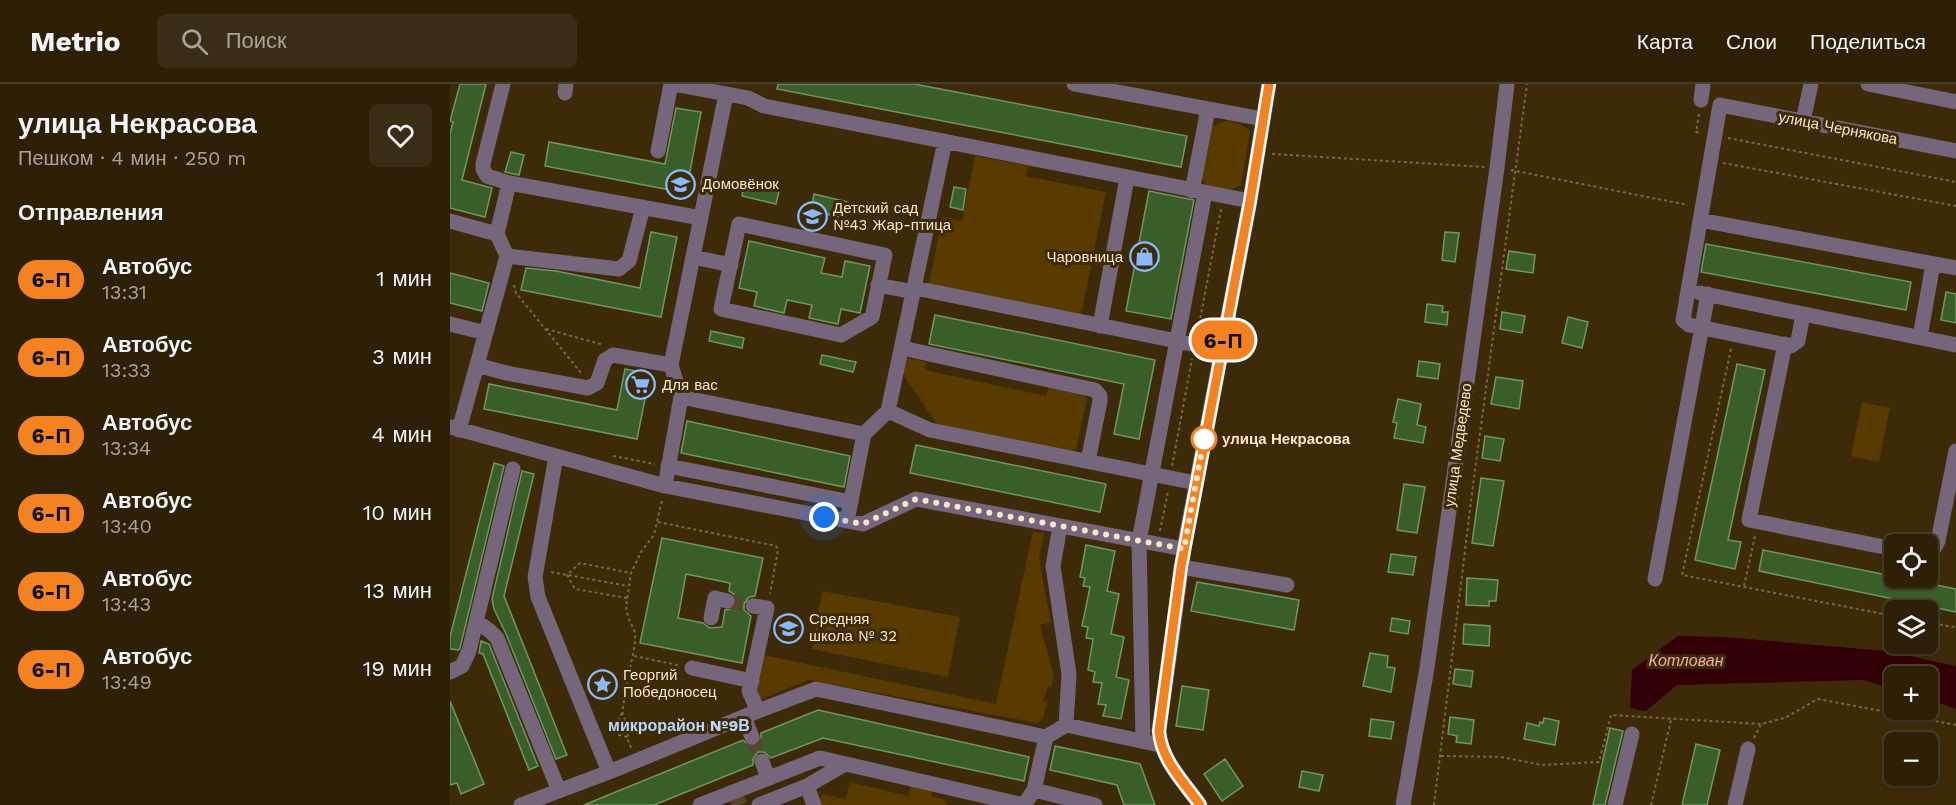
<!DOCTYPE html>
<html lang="ru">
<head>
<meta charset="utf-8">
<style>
  :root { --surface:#2e2007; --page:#3a2d15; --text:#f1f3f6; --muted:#a7a39b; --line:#493e28 }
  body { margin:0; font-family:"Work Sans",sans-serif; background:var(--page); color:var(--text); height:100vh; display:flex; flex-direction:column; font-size:22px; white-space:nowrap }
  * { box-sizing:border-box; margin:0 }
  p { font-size:20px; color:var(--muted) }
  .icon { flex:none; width:33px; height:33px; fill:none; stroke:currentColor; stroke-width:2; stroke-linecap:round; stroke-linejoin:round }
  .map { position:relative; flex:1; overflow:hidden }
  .sheet { display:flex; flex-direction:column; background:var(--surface); width:450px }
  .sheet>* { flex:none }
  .badge { padding:0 12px; border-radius:20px; font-size:21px; line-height:39px }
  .fabs { position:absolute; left:1434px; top:450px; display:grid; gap:12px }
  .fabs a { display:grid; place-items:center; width:54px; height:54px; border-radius:9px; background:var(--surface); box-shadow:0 2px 4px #0004,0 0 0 2px var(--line); font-size:30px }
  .you { position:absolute; width:30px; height:30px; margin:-15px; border:4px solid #fff; border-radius:50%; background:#1a73e8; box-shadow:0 0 0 9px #1a73e833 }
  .map>.badge { position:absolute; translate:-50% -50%; box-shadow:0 0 0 3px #fff }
  h2 { padding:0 18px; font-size:22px; line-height:54px }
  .round { display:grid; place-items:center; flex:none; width:63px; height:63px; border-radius:9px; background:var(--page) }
  .headline { display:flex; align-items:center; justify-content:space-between; height:102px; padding:0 18px }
  h1 { font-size:28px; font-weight:700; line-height:45px }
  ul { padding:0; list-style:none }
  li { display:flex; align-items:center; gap:18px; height:78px; padding:0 18px }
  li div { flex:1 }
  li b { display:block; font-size:22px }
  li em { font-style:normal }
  li .badge { min-width:66px; font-weight:700; text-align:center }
  header { display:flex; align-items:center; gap:36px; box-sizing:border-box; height:84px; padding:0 30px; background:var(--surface); border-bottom:2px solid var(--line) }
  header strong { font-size:28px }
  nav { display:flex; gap:33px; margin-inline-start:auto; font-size:21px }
  .search { width:420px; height:54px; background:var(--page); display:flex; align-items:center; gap:15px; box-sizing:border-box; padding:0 21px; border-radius:9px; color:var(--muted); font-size:22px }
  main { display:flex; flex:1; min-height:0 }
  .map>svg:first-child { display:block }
  .green { fill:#593b00 }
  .water { fill:#330007 }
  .building { fill:#395e29; stroke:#709760; stroke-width:1.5; fill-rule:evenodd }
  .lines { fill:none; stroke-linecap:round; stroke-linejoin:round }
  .minor-tunnel { stroke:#594626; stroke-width:15; stroke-dasharray:15 8; stroke-linecap:butt }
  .path { stroke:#7b6747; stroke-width:2; stroke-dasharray:3 3; stroke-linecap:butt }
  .minor { stroke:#76667c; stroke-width:15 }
  .line-casing { stroke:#fff; stroke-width:14 }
  .line { stroke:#f58220; stroke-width:9 }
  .walk { stroke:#fae5c7; stroke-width:6; stroke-dasharray:0 10.8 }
  .stop-dot { fill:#fff; stroke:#f58220; stroke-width:3 }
  .labels { text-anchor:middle; stroke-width:6; stroke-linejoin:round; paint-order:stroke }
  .street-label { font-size:15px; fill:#fae5c7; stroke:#3d2a09 }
  .poi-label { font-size:15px; fill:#fae5c7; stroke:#3d2a09; text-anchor:start }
  .stop-label { font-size:15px; font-weight:bold; fill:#fae5c7; stroke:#3d2a09; text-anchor:start }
  .water-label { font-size:16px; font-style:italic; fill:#f5a7aa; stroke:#3d2a09 }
  .neighbourhood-label { font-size:16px; font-weight:bold; fill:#bbd6fb; stroke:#3d2a09 }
</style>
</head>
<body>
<header>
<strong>Metrio</strong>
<div class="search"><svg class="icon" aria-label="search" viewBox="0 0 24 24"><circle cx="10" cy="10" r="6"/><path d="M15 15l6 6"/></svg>Поиск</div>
<nav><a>Карта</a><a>Слои</a><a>Поделиться</a></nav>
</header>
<main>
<section class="sheet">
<div class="headline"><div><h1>улица Некрасова</h1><p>Пешком · 4 мин · 250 m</p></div><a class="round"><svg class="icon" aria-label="heart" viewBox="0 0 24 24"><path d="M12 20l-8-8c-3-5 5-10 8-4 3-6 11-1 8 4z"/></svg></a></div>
<h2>Отправления</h2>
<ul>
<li><span class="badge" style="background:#f58220;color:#111">6-П</span><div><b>Автобус</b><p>13:31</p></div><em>1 мин</em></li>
<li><span class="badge" style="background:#f58220;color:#111">6-П</span><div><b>Автобус</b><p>13:33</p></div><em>3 мин</em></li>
<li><span class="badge" style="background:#f58220;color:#111">6-П</span><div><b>Автобус</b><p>13:34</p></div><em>4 мин</em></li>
<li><span class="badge" style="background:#f58220;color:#111">6-П</span><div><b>Автобус</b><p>13:40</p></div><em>10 мин</em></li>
<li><span class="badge" style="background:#f58220;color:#111">6-П</span><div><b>Автобус</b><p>13:43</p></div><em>13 мин</em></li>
<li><span class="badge" style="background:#f58220;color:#111">6-П</span><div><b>Автобус</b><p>13:49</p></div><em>19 мин</em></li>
</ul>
</section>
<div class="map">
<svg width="1506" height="721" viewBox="0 0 1506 721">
  <rect width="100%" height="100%" fill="#3d2a09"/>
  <path class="green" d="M776 37 790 40 800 47 791 101 778 107 758 103 751 93 761 43Z
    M525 72 578 82 576 92 656 108 631 231 479 201 492 133 512 137Z
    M457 274 476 278 475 286 596 312 599 303 633 310 637 315 626 365 619 369 489 343 453 290Z
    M1412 318 1440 324 1429 378 1401 372Z
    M583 447 594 449 589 475 601 538 590 541 604 593 601 603 598 602 593 617 597 619 593 634 587 639 359 596 306 617 309 570 546 620Z
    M372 507 510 533 498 593 362 565Z
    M400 698 458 712 461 700 483 705 481 712 495 716 497 721H369L368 718 373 710 395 715Z"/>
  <path class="water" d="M1228 552 1274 553 1436 567 1506 582V625L1478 615V592H1444V605L1413 596 1227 601 1196 627 1180 624 1182 586Z"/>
  <path class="building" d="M10 0H36L12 96 42 104 35 133 0 124V50L3 38 0 37Z
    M328 0H464L737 52 731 83 327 5Z
    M226 24 251 28 236 109 95 82 99 58 215 80Z
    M61 68 74 71 69 91 55 88Z
    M295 96 330 103 326 120 292 112Z
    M504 103 516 105 513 126 500 123Z
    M699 107 744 116 721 235 676 227Z
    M364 110 398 118 395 134 361 127Z
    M201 148 227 153 211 233 71 206 76 184 106 187 190 204Z
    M995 148 1009 149 1005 178 992 176Z
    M299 157 375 174 371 189 392 193 395 177 420 182 410 229 391 225 388 240 359 234 362 221 337 216 334 229 304 222 307 208 289 204Z
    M1256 160 1461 198 1456 226 1251 188Z
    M1059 167 1085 171 1083 189 1056 185Z
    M0 189 39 199 32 227 0 219Z
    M1496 208 1506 210V239L1491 236Z
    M977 220 993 222 992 228H998L997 241 975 238Z
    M1052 228 1075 232 1072 249 1050 245Z
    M485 231 705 276 689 355 664 350 674 300 479 260Z
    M1118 233 1138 238 1132 264 1112 259Z
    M261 247 294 254 292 264 259 257Z
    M372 271 406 278 403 288 370 280Z
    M969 277 990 280 988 295 967 292Z
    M1287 280 1315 286 1278 456 1291 458 1285 485 1245 476Z
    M175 285 200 290 187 355 34 325 39 300 167 326Z
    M1046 293 1073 297 1069 325 1041 320Z
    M948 315 971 320 967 341 976 343 973 359 944 354 947 339 943 338Z
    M237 337 400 372 394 403 231 369Z
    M1035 352 1054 355 1050 377 1032 374Z
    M466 361 656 400 650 428 460 389Z
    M44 379 54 382 10 564 9 566 0 565V553Z
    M72 387 84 390 54 512 117 671 106 675 56 550 44 525 42 515Z
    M1031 394 1054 397 1043 462 1022 459Z
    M954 400 975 403 967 449 947 446Z
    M212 454 313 474 305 512 299 513 294 520V526L301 532 292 579 190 559ZM236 490 280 499 279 507 284 510 287 519 284 524 275 526 272 543 260 544 253 539 228 534Z
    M636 461 665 467 657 507 669 510 661 550 674 553 666 593 679 596 671 635 653 632 656 621 648 620 652 599 643 598 645 588 638 586 643 555 636 554 638 543 632 542 640 503 633 502 635 494 630 493Z
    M1313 466 1506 505V528L1309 487Z
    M941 470 966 473 963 491 938 488Z
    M1017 494 1048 496 1046 517H1039V522L1016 521Z
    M747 498 849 516 844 546 741 527Z
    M942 534 960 537 958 550 940 547Z
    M1014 540 1040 542 1039 562 1013 560Z
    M31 557 39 560 88 682 79 686 33 570 29 569Z
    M920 569 938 572 937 583 945 584 941 608 913 602Z
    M1005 585 1023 587 1021 603 1003 600Z
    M732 602 759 606 753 646 726 642Z
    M0 617 34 700 11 710 7 699 0 701Z
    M368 626 579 673 574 697 373 654 321 674 314 668H308L303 675V681L204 721H134L293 656 300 662H306L311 655V649Z
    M1000 633 1024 636 1021 660 1006 658 1007 652 998 650Z
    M1094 634 1109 637 1105 661 1074 655 1077 639 1089 642 1090 638 1093 639Z
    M921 635 944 638 941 655 919 652Z
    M1160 644 1173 647 1155 721H1143Z
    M1246 660 1270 666 1257 721H1232Z
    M605 662 690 680 705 721H674L667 701 600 686Z
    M775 675 793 702 772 717 754 690Z
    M852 687 873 691 869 707 849 703Z"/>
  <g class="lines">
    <path class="minor-tunnel" d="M277 517 303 522
      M302 653 312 677
      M284 708 290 721"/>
    <path class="path" d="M1249 30 1246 48 1252 49
      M1278 54 1506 98
      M822 70 1035 83
      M1273 79 1506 122
      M1061 86 1238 121
      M64 201 66 209 131 289
      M96 245 154 261
      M748 246 771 125
      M1281 265 1232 491 1444 532
      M163 372 205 380
      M722 382 742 275
      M208 438 326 462 328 466 320 510
      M710 447 718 408
      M101 488 178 502
      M1294 502 1305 452
      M177 514 125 505 117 491 130 479 181 489
      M1478 538 1502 543 1506 542
      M184 572 228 581
      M172 629 165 642 169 651 177 653
      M1304 654 1311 640 1335 634 1368 615 1506 641
      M181 664 177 653 180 647 172 628 185 559V548L178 533 176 523 181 489 191 468 204 451 212 416
      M991 672 1051 673 1092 681 1149 678 1161 631 1311 640
      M984 721 1023 401 1077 0
      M1201 721 1221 636"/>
    <path class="minor" d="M53 0 33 80V85L37 92 59 99 251 134
      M223 0 298 14 314 22 800 117
      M624 0 813 35
      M1418 0 1506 18
      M115 9 116 0
      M276 10 221 281 231 313 215 402 413 440 466 415 734 465
      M1251 16 1253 0
      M1353 37 1361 0
      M208 67 221 0
      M742 107 758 25
      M1250 136 1506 184
      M0 137 47 150 57 172 9 346
      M289 140 435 171 422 233 391 251 271 225Z
      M47 150 59 99
      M57 172 169 185 179 177 193 123
      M243 173 281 181
      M428 201 464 208
      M465 204 771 266
      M1250 209 1506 261
      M1353 230 1348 257 1341 262 1239 241 1233 236 1270 21 1506 67
      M0 240 36 249
      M650 242 677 94
      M1470 253 1483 180
      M1335 260 1299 436 1444 465
      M452 264 645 306 650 312V317L638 377
      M27 281 56 289 138 304 147 299 155 276 163 271 221 281
      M231 313 414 350
      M438 327 480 346 746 399
      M1 343 215 402
      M106 372 85 493 88 513 159 688
      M218 382 401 418
      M397 437 414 350 438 327 495 57
      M610 442 603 482 619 590 616 641
      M1478 469 1485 463 1488 457 1506 367
      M731 483 837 501
      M1205 495 1258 210
      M303 522 317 524 299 607 308 627
      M261 534 265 514 277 517
      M27 538 40 547 47 554 109 707
      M242 584 302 597
      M0 588 12 582 19 567 63 385
      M294 633 302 653
      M693 657 689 457 755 109
      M312 677 318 694
      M357 702 364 721
      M584 706 645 721
      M71 721 159 688 308 627 366 605 596 653 616 641 710 661
      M250 721 370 674 574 721
      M309 721 357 702 395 680
      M574 721 584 706 596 653
      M750 721C734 698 711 676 709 647L734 465 800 117 819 0
      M953 721 977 584 1047 84 1057 0
      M1165 721 1182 650
      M1285 721 1298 665"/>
  </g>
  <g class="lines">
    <defs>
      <path id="line" d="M750 721C734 698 711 676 709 647L731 483 800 117 819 0"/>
    </defs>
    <use href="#line" class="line-casing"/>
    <use href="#line" class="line"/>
    <path class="walk" d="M374 433 413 440 466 415 734 465 754 355"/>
  </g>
  <defs>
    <symbol id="school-ring" viewBox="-11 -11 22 22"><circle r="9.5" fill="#3d2a09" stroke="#8bbafc" stroke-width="1.5"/><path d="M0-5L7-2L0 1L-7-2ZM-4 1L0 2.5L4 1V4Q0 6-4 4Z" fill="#8bbafc"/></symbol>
    <symbol id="shop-ring" viewBox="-11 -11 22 22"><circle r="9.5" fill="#3d2a09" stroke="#8bbafc" stroke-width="1.5"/><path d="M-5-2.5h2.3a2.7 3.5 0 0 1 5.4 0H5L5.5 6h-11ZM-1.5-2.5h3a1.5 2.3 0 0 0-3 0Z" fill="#8bbafc"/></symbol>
    <symbol id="supermarket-ring" viewBox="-11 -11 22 22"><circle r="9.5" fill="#3d2a09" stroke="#8bbafc" stroke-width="1.5"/><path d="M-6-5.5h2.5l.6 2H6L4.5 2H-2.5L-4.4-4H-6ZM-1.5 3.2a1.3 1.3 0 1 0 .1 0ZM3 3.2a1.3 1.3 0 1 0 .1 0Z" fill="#8bbafc"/></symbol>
    <symbol id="sight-ring" viewBox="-11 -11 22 22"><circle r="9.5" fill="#3d2a09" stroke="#8bbafc" stroke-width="1.5"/><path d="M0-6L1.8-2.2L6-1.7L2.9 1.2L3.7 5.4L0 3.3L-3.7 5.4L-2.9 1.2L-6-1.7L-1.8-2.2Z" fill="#8bbafc"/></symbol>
  </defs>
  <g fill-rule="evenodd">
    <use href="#school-ring" x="214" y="84" width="33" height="33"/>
    <use href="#school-ring" x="346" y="116" width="33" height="33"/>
    <use href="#shop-ring" x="678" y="156" width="33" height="33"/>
    <use href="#supermarket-ring" x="174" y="284" width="33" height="33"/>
    <use href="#school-ring" x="322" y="528" width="33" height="33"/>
    <use href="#sight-ring" x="136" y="584" width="33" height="33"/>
  </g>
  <circle class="stop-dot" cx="754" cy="355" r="12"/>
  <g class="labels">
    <g class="street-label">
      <text transform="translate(1388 44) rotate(11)" y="5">улица Чернякова</text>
      <text transform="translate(1008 361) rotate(-82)" y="5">улица Медведево</text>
    </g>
    <g class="poi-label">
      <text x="252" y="105">Домовёнок</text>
      <text x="383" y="129">Детский сад<tspan x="383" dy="17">№43 Жар-птица</tspan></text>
      <text x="673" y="178" text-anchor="end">Чаровница</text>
      <text x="212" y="306">Для вас</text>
      <text x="359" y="540">Средняя<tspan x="359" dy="17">школа № 32</tspan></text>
      <text x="173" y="596">Георгий<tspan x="173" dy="17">Победоносец</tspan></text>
    </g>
    <g class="stop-label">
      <text x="772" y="360">улица Некрасова</text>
    </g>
    <g class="water-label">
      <text x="1236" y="582">Котлован</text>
    </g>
    <g class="neighbourhood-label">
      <text x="229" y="647">микрорайон №9В</text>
    </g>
  </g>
</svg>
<div class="fabs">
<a><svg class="icon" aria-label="locate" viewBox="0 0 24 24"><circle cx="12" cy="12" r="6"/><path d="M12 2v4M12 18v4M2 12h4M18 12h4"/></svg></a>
<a><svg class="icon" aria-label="layers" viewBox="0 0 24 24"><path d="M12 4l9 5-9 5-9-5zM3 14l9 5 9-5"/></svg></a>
<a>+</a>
<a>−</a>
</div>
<div class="you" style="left:374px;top:433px"></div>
<b class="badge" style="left:773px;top:256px;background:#f58220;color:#111">6-П</b>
</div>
</main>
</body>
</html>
